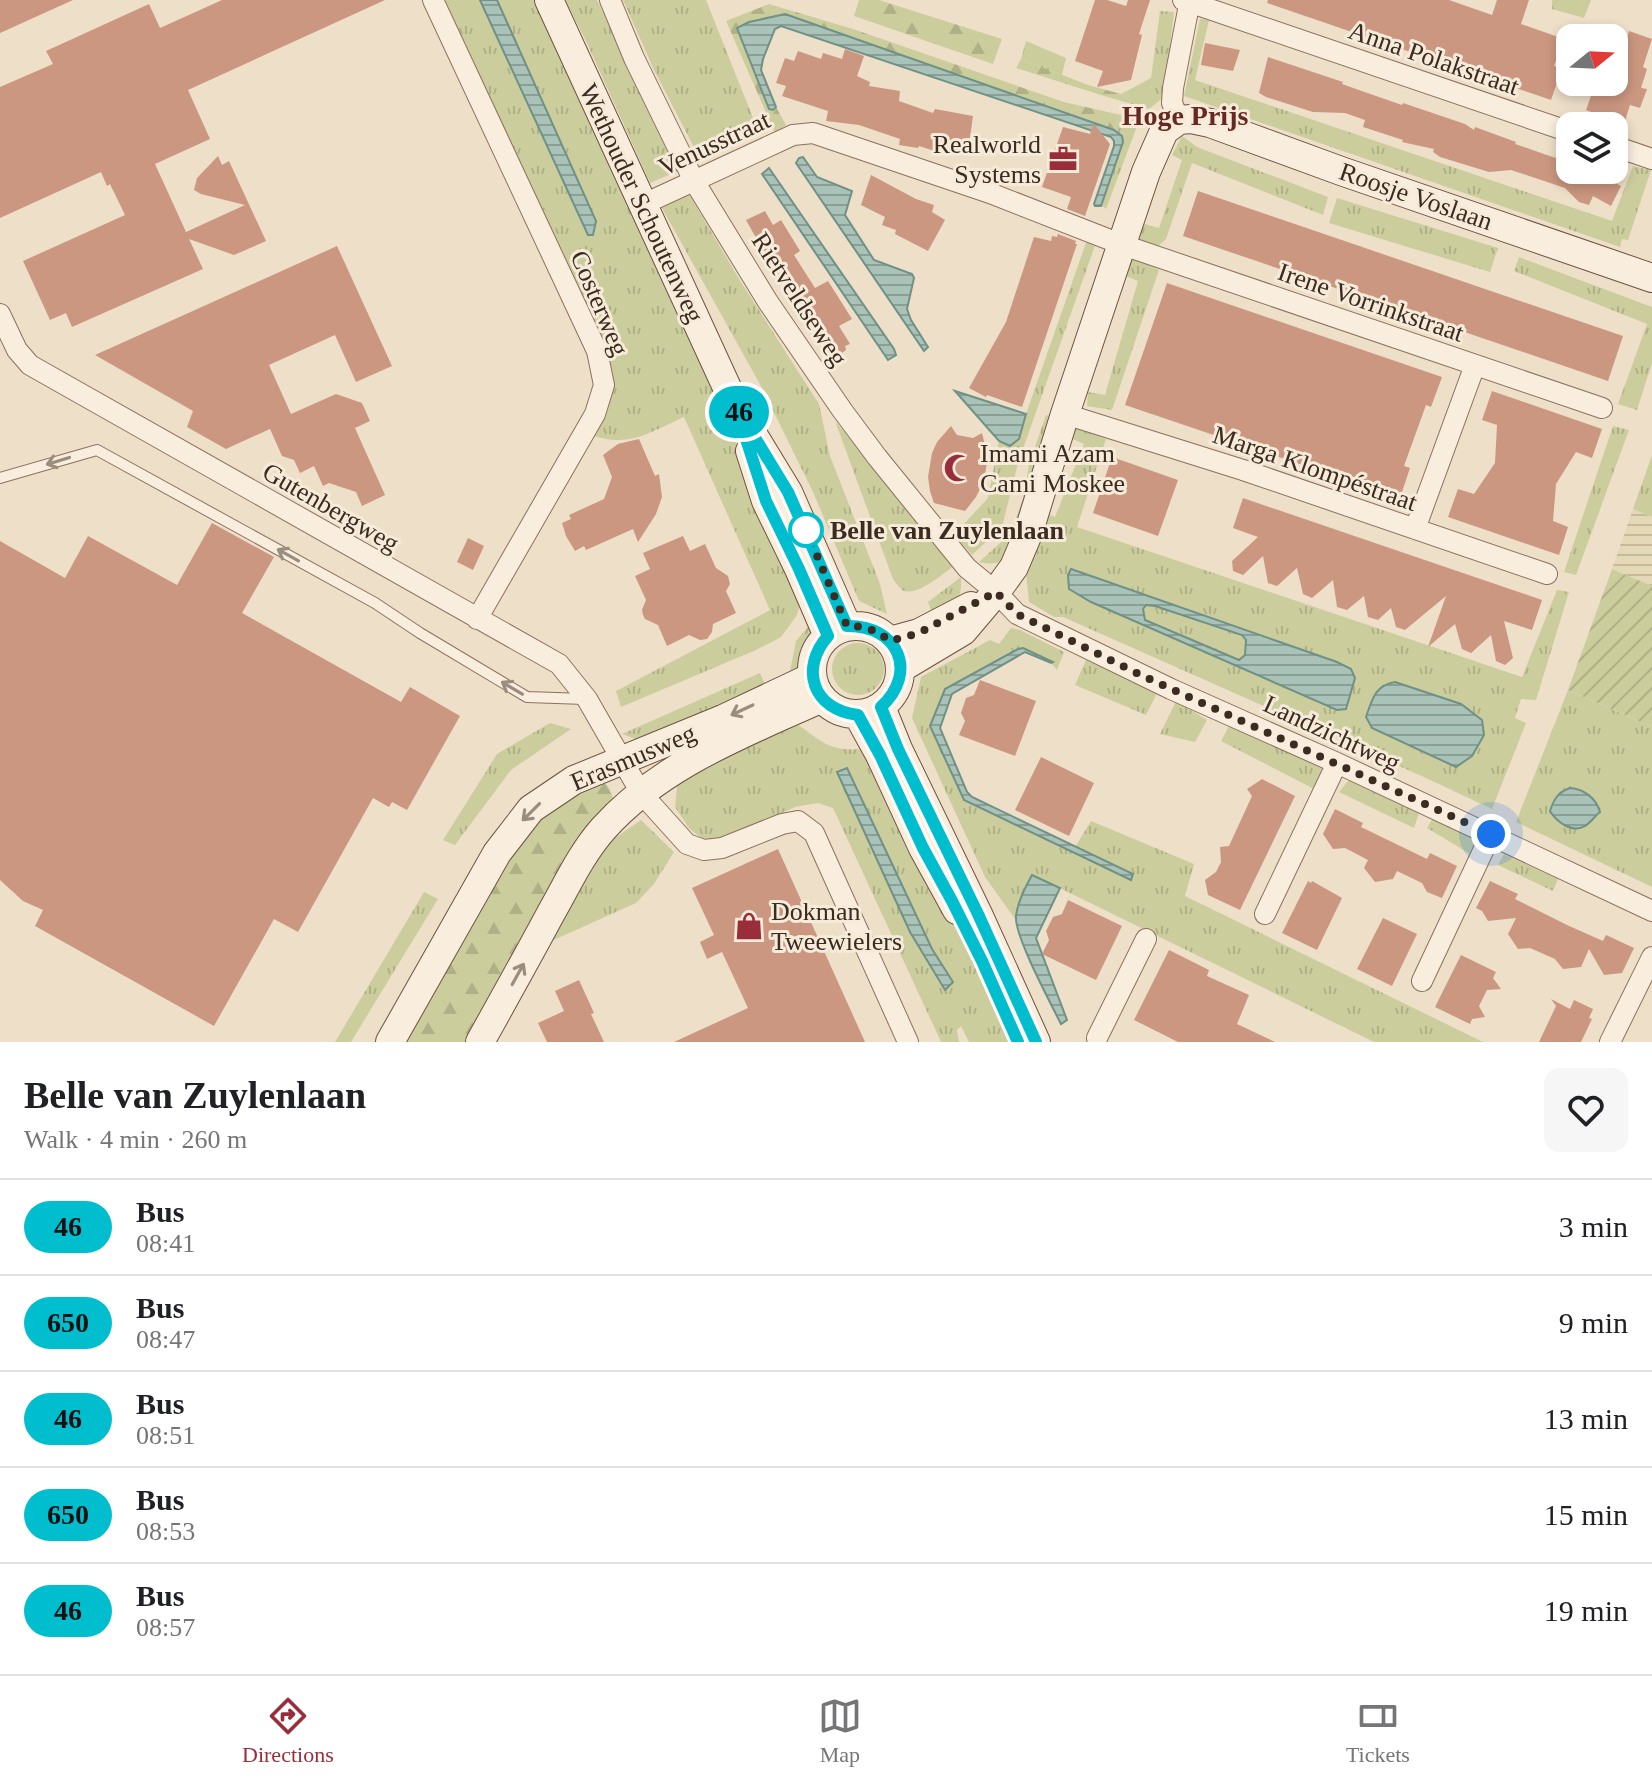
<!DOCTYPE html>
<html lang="en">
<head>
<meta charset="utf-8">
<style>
  :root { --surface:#fff; --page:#f6f6f6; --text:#202124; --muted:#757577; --line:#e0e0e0; --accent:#992e3a }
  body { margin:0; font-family:"Times New Roman",serif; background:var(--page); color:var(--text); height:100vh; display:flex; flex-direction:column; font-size:30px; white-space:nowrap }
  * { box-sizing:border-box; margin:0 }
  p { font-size:26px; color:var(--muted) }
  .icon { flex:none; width:44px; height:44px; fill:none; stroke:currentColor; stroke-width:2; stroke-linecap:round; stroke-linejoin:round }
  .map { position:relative; height:1042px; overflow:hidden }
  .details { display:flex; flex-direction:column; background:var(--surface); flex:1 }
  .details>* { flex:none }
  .badge { padding:0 16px; border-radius:26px; font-size:28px; line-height:52px }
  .needle { width:52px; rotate:72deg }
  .fabs { position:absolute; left:1556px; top:24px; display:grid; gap:16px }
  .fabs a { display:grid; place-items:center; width:72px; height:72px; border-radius:16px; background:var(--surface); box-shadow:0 4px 12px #0003; font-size:40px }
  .you { position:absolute; width:40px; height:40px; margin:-20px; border:6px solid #fff; border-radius:50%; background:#1a73e8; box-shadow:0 0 0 12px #1a73e833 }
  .map>.badge { position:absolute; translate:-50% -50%; box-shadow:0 0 0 4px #fff }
  .round { display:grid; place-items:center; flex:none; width:84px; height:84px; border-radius:16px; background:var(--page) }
  .overview { display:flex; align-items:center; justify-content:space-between; height:136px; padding:0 24px }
  h1 { font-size:38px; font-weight:800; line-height:60px }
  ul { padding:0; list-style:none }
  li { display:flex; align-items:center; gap:24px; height:96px; padding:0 24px; border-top:2px solid var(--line) }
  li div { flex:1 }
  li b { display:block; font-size:30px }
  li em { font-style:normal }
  li .badge { min-width:88px; font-weight:700; text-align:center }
  .tab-bar { display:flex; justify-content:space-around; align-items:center; height:112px; border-top:2px solid var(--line); background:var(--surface); font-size:22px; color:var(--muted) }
  .tab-bar a { display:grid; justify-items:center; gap:4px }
  .tab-bar .on { color:var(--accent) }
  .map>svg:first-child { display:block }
  .farmland { fill:url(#farmland-rules) }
  .grass { fill:url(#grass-tufts); fill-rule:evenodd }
  .forest { fill:url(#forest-firs) }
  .garden { fill:url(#garden-furrows) }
  .water { fill:url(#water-rules); stroke:#709185; stroke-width:2; fill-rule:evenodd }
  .building { fill:#cb9780 }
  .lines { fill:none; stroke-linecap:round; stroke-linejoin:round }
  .lane-casing { stroke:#8b715e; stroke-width:12 }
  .street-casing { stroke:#8b715e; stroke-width:22 }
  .secondary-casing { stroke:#6d5241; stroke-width:30 }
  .lane { stroke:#f9eddd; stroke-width:10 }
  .street { stroke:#f9eddd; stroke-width:20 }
  .secondary { stroke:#f9eddd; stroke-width:28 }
  .oneway { stroke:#9a8c7f }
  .line-casing { stroke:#fff; stroke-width:18 }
  .line { stroke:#00becd; stroke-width:12 }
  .walk { stroke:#3b2b21; stroke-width:8; stroke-dasharray:0 14.4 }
  .stop-dot { fill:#fff; stroke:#00becd; stroke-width:4 }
  .labels { text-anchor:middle; stroke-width:6; stroke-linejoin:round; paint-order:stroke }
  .street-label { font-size:26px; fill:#3b2b21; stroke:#f6ead9 }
  .poi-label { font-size:26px; fill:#3b2b21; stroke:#f6ead9; text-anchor:start }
  .stop-label { font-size:26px; font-weight:bold; fill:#3b2b21; stroke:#f6ead9; text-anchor:start }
  .neighbourhood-label { font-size:28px; font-weight:bold; fill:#672821; stroke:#f6ead9 }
</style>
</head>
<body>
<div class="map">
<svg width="1652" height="1042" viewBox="0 0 1652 1042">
  <defs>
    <pattern id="farmland-rules" width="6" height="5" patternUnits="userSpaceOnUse" patternTransform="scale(2)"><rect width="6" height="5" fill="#e4d8b6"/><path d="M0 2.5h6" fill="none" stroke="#c4ba9c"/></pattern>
    <pattern id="grass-tufts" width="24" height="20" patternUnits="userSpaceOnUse" patternTransform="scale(2)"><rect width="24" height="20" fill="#cccd9d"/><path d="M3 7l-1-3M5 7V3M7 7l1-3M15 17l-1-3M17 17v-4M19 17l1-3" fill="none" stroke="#b0b087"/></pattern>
    <pattern id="forest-firs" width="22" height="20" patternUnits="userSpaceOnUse" patternTransform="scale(2)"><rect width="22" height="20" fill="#cccd9d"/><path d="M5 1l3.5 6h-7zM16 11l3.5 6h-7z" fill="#b0b087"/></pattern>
    <pattern id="garden-furrows" width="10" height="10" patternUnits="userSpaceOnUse" patternTransform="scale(2)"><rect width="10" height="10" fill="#cccd9d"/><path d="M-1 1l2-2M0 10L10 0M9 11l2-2" fill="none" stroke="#b0b087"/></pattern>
    <pattern id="water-rules" width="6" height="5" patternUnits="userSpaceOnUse" patternTransform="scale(2)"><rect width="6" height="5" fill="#aac3b9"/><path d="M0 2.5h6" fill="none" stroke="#8c9f96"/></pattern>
  </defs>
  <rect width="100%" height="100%" fill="#eedfc9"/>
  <path class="farmland" d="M1633 509 1652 517V586L1612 569Z"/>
  <path class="grass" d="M445 0H540L803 594 797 615 781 637 756 650 621 707 616 691 770 610 684 417C648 433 629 449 588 434L613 387 611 367 601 339Z
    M565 0H597L678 171 650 183 587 43Z
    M623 0H706L759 133 699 157 654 70Z
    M1160 11 1174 12 1164 97 1149 109 1136 105 1121 94 1151 78Z
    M1200 19 1209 20 1195 80 1612 221 1633 166 1651 170 1628 240 1622 239 1620 247 1184 96Z
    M1026 41 1066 58 1062 75 1021 59Z
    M1122 113 1139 121 1106 209 1101 205 1119 133 1114 130Z
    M1182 136 1197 147 1328 197 1323 215 1192 163 1166 239 1156 248 1137 240 1141 223 1159 228 1182 160 1172 155Z
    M689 194 739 279 819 404 830 456 880 584 887 614 859 601 813 492 762 388 662 208Z
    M1337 198 1498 248 1490 272 1329 223Z
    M1088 237 1097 240 1018 463 1002 527 972 555 952 533 963 525 988 498 999 441 1010 446 1019 439 1026 414Z
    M1132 257 1159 270 1112 410 1087 406 1088 392 1105 395 1138 281 1126 276Z
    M1519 257 1652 307V363L1637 410 1618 404 1647 324 1514 271Z
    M1046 415 1055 417 1008 555C1000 564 991 565 979 562L1010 534 1023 499 1029 464Z
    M835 421 955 565C944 573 916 598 902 590 900 588 895 582 893 579Z
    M1076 426 1106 439 1077 527 1522 677 1557 590 1569 592 1536 700 1521 699 1515 718 1526 723 1492 809 1426 778 1063 617H1054L1029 602 1026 572 1046 513 1055 517 1084 444 1073 439ZM1071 569 1156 600 1355 678 1337 710 1091 602 1069 589ZM1395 682 1461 704 1472 711 1456 767 1372 728 1384 684Z
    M1613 426 1629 430 1576 575 1564 572Z
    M1652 455V517L1633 509Z
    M961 577C962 604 955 604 933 616L928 602Z
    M1146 605 1155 606 1242 635C1250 643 1248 653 1240 660L1145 620 1143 609Z
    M812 622 817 629 798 668 790 671 796 641Z
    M1011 628 1020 630 1064 652 1057 670 1051 663 1053 662 1019 649 945 689 930 726 964 800 1075 847 1091 821 1194 864 1185 896 1483 1042H1374L1033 875 1020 898 1015 919 985 877 912 718 921 677 990 640 999 644Z
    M832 669a26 26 0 1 1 52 0a26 26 0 1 1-52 0Z
    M1086 660 1158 691 1146 715 1075 685Z
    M760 673 767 688 638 740 622 734Z
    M1568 690 1652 727V887L1516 822Z
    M1176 701 1207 720 1195 742 1160 734Z
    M794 722C822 741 828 752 863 749L926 871 963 931 1014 1042H969L961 1026 957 1030 959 1042H941L833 808 818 803 795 807 741 832 716 839 701 838 689 828 675 807 678 778ZM847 769 932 949 953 981 945 990 910 932 837 772Z
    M550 723 571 729 511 770 455 845 443 840 497 754Z
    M1230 724 1324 767 1316 790 1221 741Z
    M1349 780 1419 813 1414 828 1339 792Z
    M1433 818 1478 837 1470 854 1427 828Z
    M641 820 674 852 654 884 636 903 547 943 599 849Z
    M1504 854 1558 879 1553 891 1498 865Z
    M424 892 438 899 351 1042H335Z"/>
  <path class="forest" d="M859 0H879L1002 39 993 64 854 16Z
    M1552 0H1591L1584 18 1552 9Z
    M769 4 853 29 1064 102 1121 115 1114 130 785 14 752 22 737 28 773 110 776 107 786 125 775 133 726 21Z
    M1021 59 1088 85 1121 94 1136 105 1104 96 1016 68Z
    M597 780C607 783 610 787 613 798L588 838 470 1042H402L532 821Z"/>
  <path class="garden" d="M1612 569 1652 586V727L1568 690Z"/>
  <path class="water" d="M480 0H497L596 221 593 235H588Z
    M785 14 1114 130 1122 136 1123 142 1101 206H1095L1094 204 1114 146V141L1111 137 781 26 775 29 763 59 761 70 776 107 773 110 769 109 737 28 749 22Z
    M803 157 817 177 852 191 845 215 874 260 912 274 914 278 907 309 911 320 928 347 924 351 796 163 799 158Z
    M769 168 894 349 896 355 888 360 762 174Z
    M955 391 1026 414 1019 439 1010 446 999 441Z
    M1071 569 1337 662 1351 669 1355 678 1346 709 1337 710 1091 602 1069 589 1068 575ZM1146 605 1155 606 1242 635 1246 640 1245 655 1239 660 1145 620 1143 609Z
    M1023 648 1053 662 1051 663 1025 652 952 694 940 728 967 792 972 797 1133 874 1131 880 964 800 930 726 945 689 1018 649Z
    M1395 682 1461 704 1482 720 1484 735 1472 756 1456 767 1372 728 1366 717C1372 700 1375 685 1395 682Z
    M847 768 932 949 953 982 945 990 910 932 837 772Z
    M1570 788C1584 789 1596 798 1600 812 1595 816 1590 823 1585 826 1572 834 1556 821 1550 811 1554 799 1558 792 1570 788Z
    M1032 875 1060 888 1036 938 1067 1020 1061 1024C1050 1002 1014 935 1016 916 1018 901 1025 888 1032 875Z"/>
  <path class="building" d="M0 0H73L0 33Z
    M222 0H385L188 90 210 139 155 164 186 232 245 205 201 194 194 190 197 178 218 156 222 165 229 161 266 241 234 255 189 239 203 269 72 327 66 313 50 320 23 261 125 215 110 184 107 186 101 172 0 218V87L53 64 46 51 149 4 160 28Z
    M1095 0H1107L1126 6 1128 0H1150L1139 34 1142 35 1131 80 1097 87 1103 71 1075 61Z
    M1268 0H1449L1492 15 1497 0H1529L1521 24 1564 39 1554 66 1562 68 1551 100 1267 3Z
    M1629 31 1652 39 1643 67 1647 69 1641 88 1647 89 1640 108 1630 105 1624 124 1586 110 1596 82H1614V77Z
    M1205 43 1240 50 1233 71 1201 65Z
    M845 49 864 56 857 76 870 82 869 86 900 91 899 101 933 113 935 109 973 116 968 152 953 149 950 156 919 146 918 148 899 145 900 139 859 125 826 121 828 111 782 96 786 86 776 83 785 58 794 61 798 51 821 59 823 53 842 59Z
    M1268 57 1343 82 1342 84 1376 96 1402 105 1403 103 1465 124 1474 130 1475 127 1516 142 1515 144 1570 163V170H1607L1603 176 1621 186 1611 206 1593 196 1589 205 1579 202 1565 188 1511 170 1489 172 1440 157 1433 152 1434 149 1402 142 1403 140 1363 127 1365 120 1345 113 1313 112 1266 97 1259 93Z
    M1093 123 1110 144 1085 216 1067 209 1071 197 1042 187 1063 127 1090 134Z
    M871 175 916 199 934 205 932 212 945 220 928 251 895 234 896 230 882 225 885 217 861 205Z
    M1198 191 1623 336 1608 381 1183 236Z
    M765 211 773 225 781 220 800 251 794 255 815 288 828 281 852 319 839 326 850 344 845 346 846 350 838 356 834 354 830 357 773 268 746 220Z
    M1058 234 1076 241 1075 244H1077L1022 407 987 395 986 397 969 388 1006 322 1034 237 1051 241 1052 236 1057 237Z
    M337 246 392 366 356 382 335 335 269 365 291 414 336 394 362 403 370 421 355 428 385 495 362 506 356 492 329 483 323 486 314 466 300 473 294 460 282 456 270 429 226 449 187 427 193 411 95 355Z
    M1167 283 1442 377 1431 407 1426 405 1404 466 1410 468 1400 498 1125 405Z
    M1492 391 1602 429 1592 458 1576 452 1556 484 1553 521 1568 527 1559 555 1448 517 1458 489 1474 494 1495 463 1497 425 1482 420Z
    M951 426 957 435 973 438 982 433 985 445 987 462 984 481 976 497 965 511 934 503 930 491 928 477 932 453 937 442Z
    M639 439 655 476 659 474 662 497 656 514 638 542 633 529 586 550 584 546 575 551 566 536 562 523 571 519 569 515 604 499 612 477 603 455 618 444Z
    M1112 457 1178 480 1158 536 1093 513Z
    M1243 498 1542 600 1532 630 1504 621 1513 658 1505 665 1496 661 1491 635 1471 653 1462 649 1455 624 1428 647 1446 596 1405 630 1396 627 1391 608 1378 620 1368 617 1364 596 1347 610 1337 607 1333 580 1312 598 1303 594 1297 568 1277 586 1268 583 1263 556 1243 575 1233 571 1232 561 1258 537 1233 528Z
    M212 523 274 557 242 613 401 702 410 687 460 716 407 810 392 802 389 807 373 798 298 932 274 919 214 1026 35 926 43 910 23 901 0 880V541L65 578 88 536 177 585Z
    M683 536 690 551 705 544 716 568 728 576 730 584 726 591 736 613 713 624 712 632 707 639 700 640 689 635 667 646 658 625 645 619 643 615 642 610 646 600 635 576 650 569 643 553Z
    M468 538 484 546 473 570 457 562Z
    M980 680 1036 701 1015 756 959 735 965 721 961 713 966 698 974 695Z
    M1041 757 1094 783 1069 836 1015 810Z
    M1262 779 1295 796 1240 910 1208 895 1205 880 1216 872 1221 862 1220 847 1229 846 1252 796 1247 789Z
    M1335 809 1363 823 1361 827 1427 859 1430 853 1457 866 1442 898 1427 892 1422 883 1397 871 1393 879 1375 882 1364 868 1368 860 1345 848 1333 849 1323 834Z
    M778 849 865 1042H674L748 1008 722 952 707 959 700 942 714 935 692 888Z
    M1308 881 1311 883 1312 881 1342 898 1317 950 1282 933Z
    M1490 881 1518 894 1515 899 1567 925 1603 941 1606 935 1634 948 1622 973 1604 975 1589 949 1581 967 1563 969 1555 959 1530 948 1518 949 1508 934 1516 918 1488 921 1482 911 1476 908Z
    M1068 900 1122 926 1096 980 1042 954 1049 940 1046 931 1053 917 1062 914Z
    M1383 918 1417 934 1392 986 1357 969Z
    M1169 950 1209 970 1207 976 1249 995 1237 1024 1275 1042H1178L1134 1020Z
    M1461 955 1496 972 1493 978 1501 989 1487 990 1479 1006 1485 1017 1472 1019 1470 1024 1435 1007Z
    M579 980 594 1013 591 1014 604 1042H547L538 1023 564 1011 555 991Z
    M1551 999 1570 1009 1574 1000 1593 1009 1589 1018 1592 1019 1581 1042H1539L1556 1006Z"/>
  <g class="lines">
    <defs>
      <path id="lane" d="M0 478 97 450 375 603 420 633 527 697 585 699"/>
      <path id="street" d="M433 0 597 351 604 385 595 414 477 619
        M610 0 634 58 694 181 768 302 842 410 877 457 967 568 996 592 1017 614 1171 689 1337 763 1652 911
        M1183 0 1570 132
        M1179 120 1172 103 1173 88 1190 0
        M1614 146 1652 159
        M644 204 793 135 813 133 990 193 1123 245 1602 408
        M0 314 17 350 30 365 559 664 587 699 641 793 687 844 704 850 722 848 782 824 798 821 814 833 908 1042
        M1065 414 1243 470 1547 574
        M1415 529 1475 365
        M1265 914 1337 763
        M1422 981 1491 834
        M1097 1038 1146 939
        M1610 1042 1652 957"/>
      <path id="secondary" d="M549 0 735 405 788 492 847 626
        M750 451 766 501 799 569 828 636
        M812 670a44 44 0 1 1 88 0a44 44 0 1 1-88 0Z
        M890 641 919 633 971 606
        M901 668 963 631 996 592 1014 567 1028 534 1065 414 1146 172 1164 131 1179 120 1191 119 1210 123 1341 171 1652 278
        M881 707 898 749 978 914 1036 1042
        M858 715 880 755 923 848 957 910
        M390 1042 497 853 531 809 574 780 723 719 812 677
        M480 1042C504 999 528 956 551 913 567 885 581 854 603 829 661 764 745 733 822 698"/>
    </defs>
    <use href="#lane" class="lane-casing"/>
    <use href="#street" class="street-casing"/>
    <use href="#secondary" class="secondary-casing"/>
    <use href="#lane" class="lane"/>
    <use href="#street" class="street"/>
    <use href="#secondary" class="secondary"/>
  </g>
  <defs><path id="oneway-shaft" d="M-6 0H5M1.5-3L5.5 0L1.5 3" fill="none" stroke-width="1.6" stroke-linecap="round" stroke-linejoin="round" transform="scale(2)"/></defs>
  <g class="oneway">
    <use href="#oneway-shaft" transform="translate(58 461) rotate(163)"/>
    <use href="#oneway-shaft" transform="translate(288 555) rotate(-151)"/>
    <use href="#oneway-shaft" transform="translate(512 688) rotate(-149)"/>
    <use href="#oneway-shaft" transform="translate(742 710) rotate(155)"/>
    <use href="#oneway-shaft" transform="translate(531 812) rotate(135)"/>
    <use href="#oneway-shaft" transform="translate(518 974) rotate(-61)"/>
  </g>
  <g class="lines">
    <defs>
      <path id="line" d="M1018 1042 982 961 952 901 923 848 880 755 858 715C813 710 799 669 828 636L799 569 766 501 735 405 788 492 847 626C898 625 919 672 881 707L898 749 978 914 1036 1042"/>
    </defs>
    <use href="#line" class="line-casing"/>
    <use href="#line" class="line"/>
    <path class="walk" d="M806 530 847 626C865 626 876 630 890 641L919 633 996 592 1017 614 1145 677 1491 834"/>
  </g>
  <defs>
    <symbol id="office-bare" viewBox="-9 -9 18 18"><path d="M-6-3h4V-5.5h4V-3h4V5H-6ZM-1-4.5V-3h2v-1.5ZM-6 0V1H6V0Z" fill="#992e3a" stroke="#f6ead9" stroke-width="2.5" paint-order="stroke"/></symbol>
    <symbol id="mosque-bare" viewBox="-9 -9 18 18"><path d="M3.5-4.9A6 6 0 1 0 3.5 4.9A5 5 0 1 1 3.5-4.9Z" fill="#992e3a" stroke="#f6ead9" stroke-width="2.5" paint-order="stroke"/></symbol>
    <symbol id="shop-bare" viewBox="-9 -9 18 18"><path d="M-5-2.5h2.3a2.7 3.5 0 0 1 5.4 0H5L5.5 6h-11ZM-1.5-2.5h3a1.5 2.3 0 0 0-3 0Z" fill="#992e3a" stroke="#f6ead9" stroke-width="2.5" paint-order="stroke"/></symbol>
  </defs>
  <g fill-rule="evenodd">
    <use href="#office-bare" x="1043" y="139" width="40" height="40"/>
    <use href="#mosque-bare" x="938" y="448" width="40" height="40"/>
    <use href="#shop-bare" x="729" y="906" width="40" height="40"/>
  </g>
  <circle class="stop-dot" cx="806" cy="530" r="16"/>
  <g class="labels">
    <g class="street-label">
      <text transform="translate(1434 58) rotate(19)" y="9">Anna Polakstraat</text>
      <text transform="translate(714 143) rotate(-25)" y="9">Venusstraat</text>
      <text transform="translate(1416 196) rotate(19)" y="9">Roosje Voslaan</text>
      <text transform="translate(642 203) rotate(65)" y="9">Wethouder Schoutenweg</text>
      <text transform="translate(800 299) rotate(57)" y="9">Rietveldseweg</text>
      <text transform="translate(1371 302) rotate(19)" y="9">Irene Vorrinkstraat</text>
      <text transform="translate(600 303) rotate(67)" y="9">Costerweg</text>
      <text transform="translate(1315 468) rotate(19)" y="9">Marga Klompéstraat</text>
      <text transform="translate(331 507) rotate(30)" y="9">Gutenbergweg</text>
      <text transform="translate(1332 733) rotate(25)" y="9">Landzichtweg</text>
      <text transform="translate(633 757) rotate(-23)" y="9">Erasmusweg</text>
    </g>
    <g class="poi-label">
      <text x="1041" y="153" text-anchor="end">Realworld<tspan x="1041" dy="30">Systems</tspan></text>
      <text x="980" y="462">Imami Azam<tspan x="980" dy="30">Cami Moskee</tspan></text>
      <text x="771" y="920">Dokman<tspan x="771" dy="30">Tweewielers</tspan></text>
    </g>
    <g class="stop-label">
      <text x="830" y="539">Belle van Zuylenlaan</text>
    </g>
    <g class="neighbourhood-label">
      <text x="1185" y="125">Hoge Prijs</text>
    </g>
  </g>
</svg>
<div class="fabs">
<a><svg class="needle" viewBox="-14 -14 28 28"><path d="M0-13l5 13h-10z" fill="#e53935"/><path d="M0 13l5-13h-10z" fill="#757577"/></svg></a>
<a><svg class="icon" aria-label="layers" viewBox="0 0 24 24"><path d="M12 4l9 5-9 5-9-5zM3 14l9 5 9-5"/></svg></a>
</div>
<div class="you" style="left:1491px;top:834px"></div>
<b class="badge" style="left:739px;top:412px;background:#00becd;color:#111">46</b>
</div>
<section class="details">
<div class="overview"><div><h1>Belle van Zuylenlaan</h1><p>Walk · 4 min · 260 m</p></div><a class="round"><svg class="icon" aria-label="heart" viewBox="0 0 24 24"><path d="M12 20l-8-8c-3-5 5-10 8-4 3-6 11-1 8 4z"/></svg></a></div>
<ul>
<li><span class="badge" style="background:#00becd;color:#111">46</span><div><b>Bus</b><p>08:41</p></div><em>3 min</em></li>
<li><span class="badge" style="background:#00becd;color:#111">650</span><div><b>Bus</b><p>08:47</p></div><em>9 min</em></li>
<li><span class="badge" style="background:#00becd;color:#111">46</span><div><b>Bus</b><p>08:51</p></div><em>13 min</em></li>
<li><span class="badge" style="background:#00becd;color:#111">650</span><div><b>Bus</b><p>08:53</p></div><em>15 min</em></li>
<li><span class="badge" style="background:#00becd;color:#111">46</span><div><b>Bus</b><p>08:57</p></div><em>19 min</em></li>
</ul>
</section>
<nav class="tab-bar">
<a class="on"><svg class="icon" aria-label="directions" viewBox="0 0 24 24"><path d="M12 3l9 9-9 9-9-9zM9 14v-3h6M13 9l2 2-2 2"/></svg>Directions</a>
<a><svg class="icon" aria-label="map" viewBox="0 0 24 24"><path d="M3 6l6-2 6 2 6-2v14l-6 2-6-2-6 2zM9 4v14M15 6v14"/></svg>Map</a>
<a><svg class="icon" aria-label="tickets" viewBox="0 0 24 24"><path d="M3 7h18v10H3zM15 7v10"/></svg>Tickets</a>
</nav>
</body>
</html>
